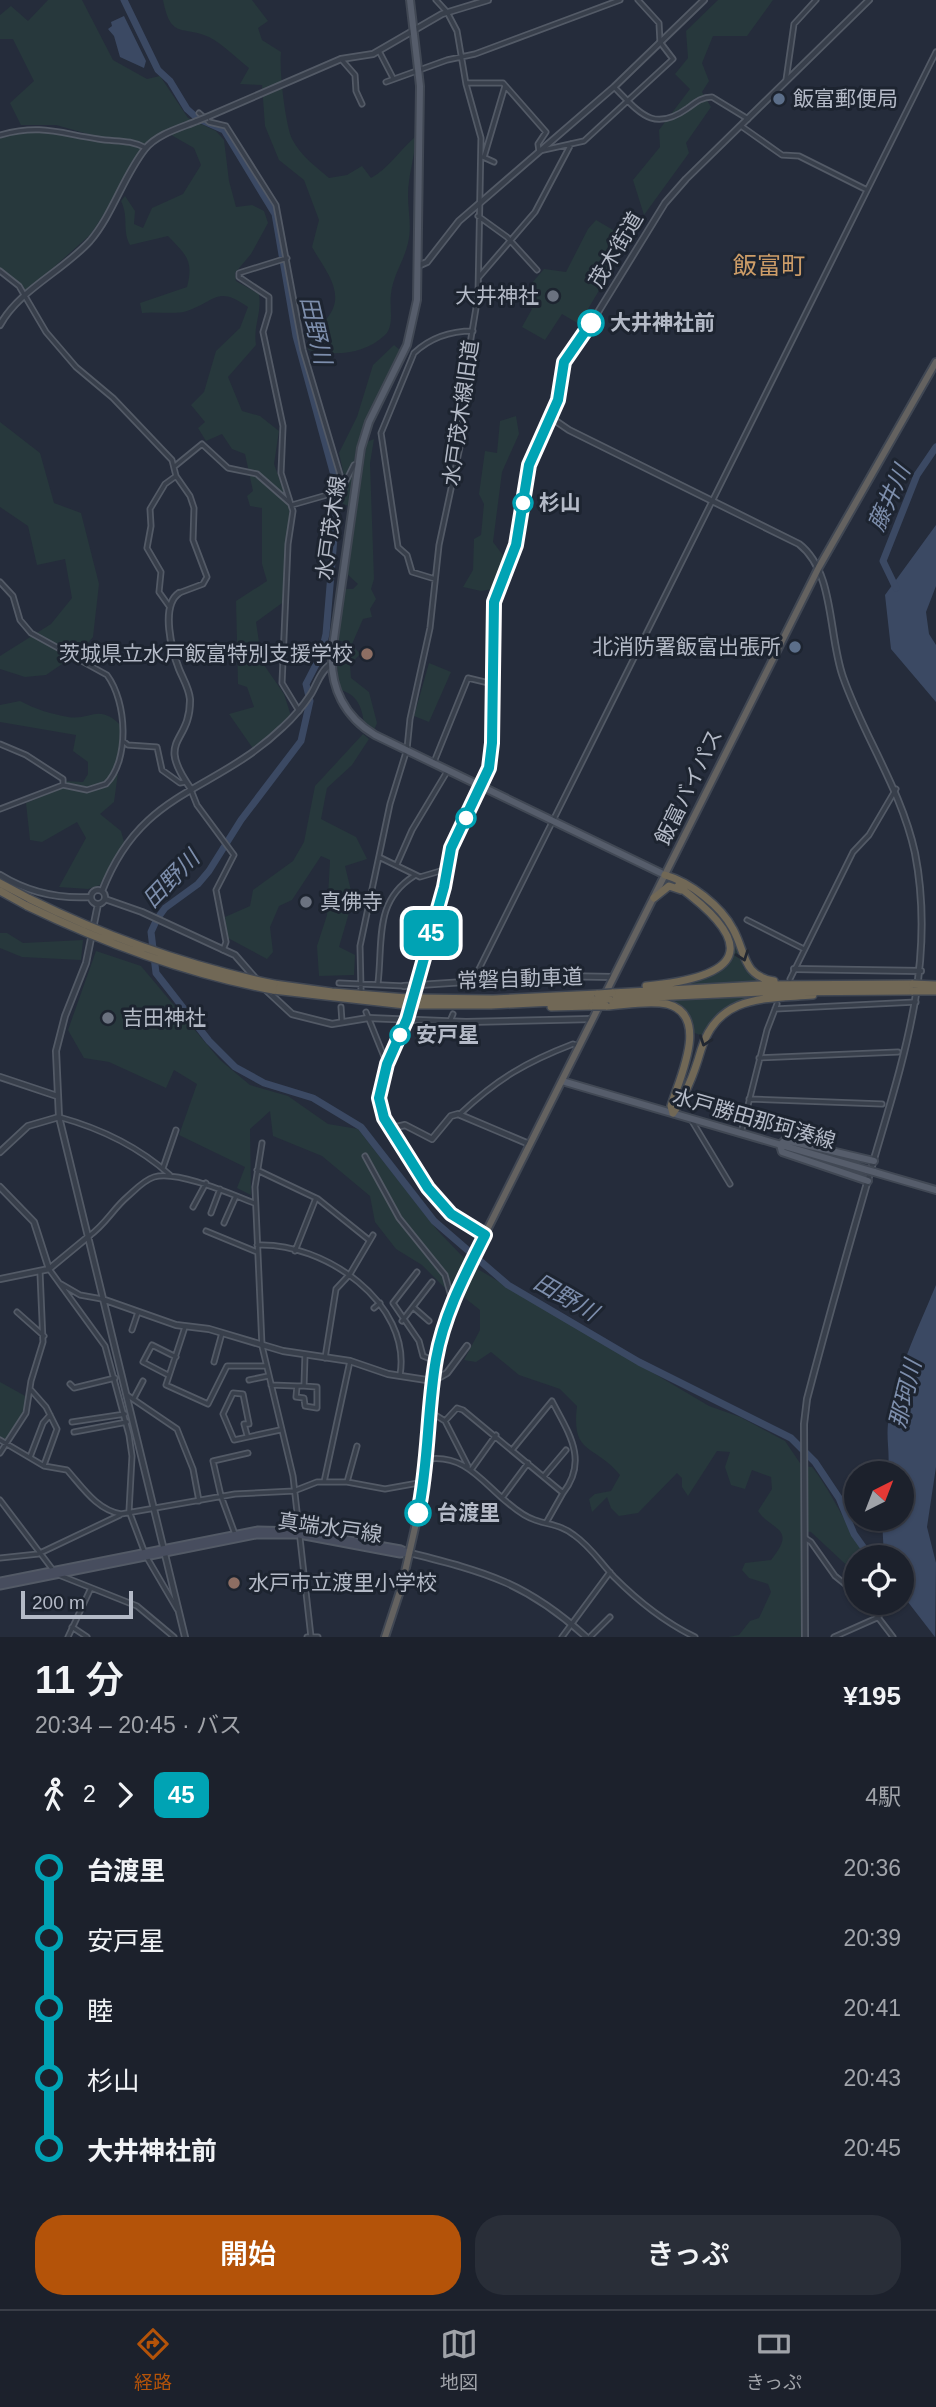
<!DOCTYPE html>
<html lang="ja">
<head>
<meta charset="utf-8">
<style>
  :root { --surface:#1c212c; --page:#292e38; --text:#f1f3f6; --muted:#a0a3a9; --line:#3a3e48; --accent:#b45309 }
  body { margin:0; font-family:Arial,"Noto Sans JP",sans-serif; background:var(--page); color:var(--text); height:100vh; display:flex; flex-direction:column; font-size:26px; white-space:nowrap }
  * { box-sizing:border-box; margin:0 }
  p { font-size:23px; color:var(--muted) }
  .icon { flex:none; width:38px; height:38px; fill:none; stroke:currentColor; stroke-width:2; stroke-linecap:round; stroke-linejoin:round }
  .map { position:relative; height:1637px; overflow:hidden }
  .sheet { display:flex; flex-direction:column; background:var(--surface); flex:1 }
  .sheet>* { flex:none }
  .badge { padding:0 14px; border-radius:10px; font-size:24px; line-height:46px }
  .needle { width:46px; rotate:42deg }
  .buttons { position:absolute; left:844px; top:1461px; display:grid; gap:14px }
  .buttons a { display:grid; place-items:center; width:70px; height:70px; border-radius:50%; background:var(--surface); box-shadow:0 2px 5px #0004,0 0 0 2px var(--line); font-size:35px }
  .scale { position:absolute; left:21px; bottom:18px; width:112px; box-sizing:border-box; padding-left:7px; border:4px solid #b4bac7; border-top:0; font-size:19px; line-height:24px; white-space:nowrap; color:#b4bac7; -webkit-text-stroke:5px #1d2430; paint-order:stroke }
  .map>.badge { position:absolute; translate:-50% -50%; box-shadow:0 0 0 4px #fff }
  .legs { display:flex; align-items:center; gap:10px; height:77px; padding:0 35px; font-size:23px }
  .legs p { margin-inline-start:auto }
  .overview { display:flex; align-items:center; justify-content:space-between; height:119px; padding:0 35px }
  h1 { font-size:38px; font-weight:600; line-height:52px }
  .action { display:flex; gap:14px; margin-top:auto; padding:14px 35px }
  .action a { flex:1; height:80px; border-radius:28px; background:var(--accent); color:#fff; font-size:28px; font-weight:600; line-height:80px; text-align:center }
  .action a+a { background:var(--page); color:var(--text) }
  ul { padding:0 35px; list-style:none }
  li { display:flex; align-items:center; gap:24px; height:70px; font-size:26px }
  li i { display:grid; place-items:center; width:10px; height:100%; margin:0 9px; background:currentColor }
  li i::after { content:''; width:18px; height:18px; margin:-9px; border:5px solid; border-radius:50%; background:var(--surface) }
  li p { margin-inline-start:auto }
  li:first-child i { background:linear-gradient(#0000 50%,currentColor 0) }
  li:last-child i { background:linear-gradient(currentColor 50%,#0000 0) }
  .dock { display:flex; justify-content:space-around; align-items:center; height:98px; border-top:2px solid var(--line); background:var(--surface); font-size:19px; color:var(--muted) }
  .dock a { display:grid; justify-items:center; gap:4px }
  .dock .current { color:var(--accent) }
  .map>svg:first-child { display:block }
  .green { fill:#27383c }
  .water { fill:#3b4963 }
  .lines { fill:none; stroke-linecap:round; stroke-linejoin:round }
  .river { stroke:#3b4963; stroke-width:7 }
  .minor-casing { stroke:#535a66; stroke-width:7 }
  .tertiary-casing { stroke:#535a66; stroke-width:8 }
  .secondary-casing { stroke:#535a66; stroke-width:9 }
  .primary-casing { stroke:#414854; stroke-width:10 }
  .trunk-casing { stroke:#404753; stroke-width:10 }
  .motorway-casing { stroke:#404753; stroke-width:10 }
  .minor { stroke:#383f4b; stroke-width:3.5 }
  .tertiary { stroke:#383f4b; stroke-width:4.5 }
  .secondary { stroke:#474d5e; stroke-width:5 }
  .primary { stroke:#565d6b; stroke-width:6 }
  .trunk { stroke:#646260; stroke-width:6 }
  .motorway { stroke:#716856; stroke-width:7 }
  .tertiary-bridge-casing { stroke:#535a66; stroke-width:8; stroke-linecap:butt }
  .primary-bridge-casing { stroke:#414854; stroke-width:10; stroke-linecap:butt }
  .motorway-bridge-casing { stroke:#404753; stroke-width:10; stroke-linecap:butt }
  .tertiary-bridge { stroke:#383f4b; stroke-width:4.5 }
  .primary-bridge { stroke:#565d6b; stroke-width:6 }
  .motorway-bridge { stroke:#716856; stroke-width:7 }
  .oneway { stroke:#212732 }
  .line-1-casing { stroke:#fff; stroke-width:16 }
  .line-1 { stroke:#00a3b4; stroke-width:10 }
  .service-dot { fill:#5c6f8a; stroke:#1d2430; stroke-width:2.5 }
  .worship-dot { fill:#6b7280; stroke:#1d2430; stroke-width:2.5 }
  .stop-1-dot { fill:#fff; stroke:#00a3b4; stroke-width:3.5 }
  .education-dot { fill:#8d6e63; stroke:#1d2430; stroke-width:2.5 }
  .labels { text-anchor:middle; stroke-width:6; stroke-linejoin:round; paint-order:stroke }
  .poi-label { font-size:21px; fill:#b4bac7; stroke:#1d2430; text-anchor:start }
  .street-label { font-size:21px; fill:#b4bac7; stroke:#1d2430 }
  .stop-label { font-size:21px; font-weight:bold; fill:#b4bac7; stroke:#1d2430; text-anchor:start }
  .water-label { font-size:23px; font-style:italic; fill:#7d8eac; stroke:#1d2430 }
  .quarter-label { font-size:24px; fill:#cd9d68; stroke:#1d2430 }
</style>
</head>
<body>
<div class="map">
<svg width="936" height="1637" viewBox="0 0 936 1637">
  <rect width="100%" height="100%" fill="#252c3b"/>
  <path class="green" d="M48 0H82L113 60 147 79 160 76 188 118 216 131 224 140 229 181 236 207 252 205 264 211 268 223 251 254 235 273 236 281 259 294C262 314 253 325 256 345L228 377 242 411 260 416 279 431 274 464 289 506 291 525 284 560 289 598 256 622 262 662 284 694 291 716 254 750 229 714 254 707 247 687 238 684 236 601 267 581 262 564V508L250 506 247 496 253 491 245 454 232 449 222 434 206 441 198 428 205 422 191 405 204 392 216 351 240 328 248 307C217 285 216 301 187 311 175 315 156 311 142 313L140 303 187 287C194 260 186 255 168 236L130 245C122 231 129 217 121 201L125 196 135 211 134 224 143 228 152 208 183 194 201 165 194 148 166 132 152 139 91 234 26 292 0 269V137L32 129 109 140 56 125H21L10 103 34 81 13 39H0V15L11 6 28 21Z
    M163 0H252L268 21 258 28 262 40 281 52C279 69 285 123 292 139 300 155 316 167 329 178L347 175 362 166 371 178C389 168 400 150 416 136 415 156 408 176 408 195 408 212 412 226 408 243 404 261 393 275 391 294 389 307 395 325 385 335 364 355 335 356 308 350 313 332 317 332 328 317 347 293 324 269 312 247L319 220 304 180 279 160 265 126 262 85 240 84 249 68C237 59 223 44 209 37 182 25 171 40 163 0Z
    M718 0H773L747 36H713L702 63 709 81 702 92 711 107 686 143 689 153 644 215 633 180 660 147 659 130 690 89 675 74 688 58 686 31Z
    M596 220 620 234 625 247 579 324 562 314 545 340 522 327 532 309 520 297 544 269 566 272 588 229Z
    M394 345 400 350C391 384 367 412 357 446 352 465 353 487 349 506L343 504 345 480 339 453 357 417 373 365Z
    M516 416 519 434 502 472 493 542 508 562 493 589 481 591 463 587 473 570 474 539 481 535 484 504 479 494 485 451 497 453 500 421Z
    M0 422 40 453 54 503 81 513 99 584 93 637 81 651 46 675 25 677 0 669V656L51 624 72 598 65 559 37 565 28 526 0 507Z
    M374 439 370 463 374 579 371 589 376 599 370 609 372 617 363 619 352 644 337 640 345 589H353L358 584 347 574 367 442Z
    M355 648 360 654 350 665 351 678 369 692 377 723 374 730 364 723C362 707 357 694 340 690L336 659Z
    M429 663 451 672 429 722 414 716Z
    M20 701C35 709 51 714 68 717 92 721 99 701 124 729L114 802 100 814 121 831 124 842 100 885 88 889 59 887 86 838 77 822 42 842 30 840 26 803 62 788 65 781 83 782 88 774V762L73 751 76 735 0 722V705Z
    M363 734 369 739 352 765 327 788 321 819 356 837 367 859 345 866 353 899 339 947 355 955 354 975 319 976 317 946 327 915 330 860 321 856 292 900 279 906 270 927 273 952 267 959 228 938 225 917 250 906 253 890 293 861 304 842 315 786Z
    M720 915 735 936 744 968 761 981 677 985C701 981 720 978 731 954L717 919Z
    M0 933H7L23 943 83 940 81 960 22 957 0 948Z
    M96 951 141 966 220 1060 250 1085 288 1096 328 1124 358 1129 438 1231 466 1260 447 1290 422 1265 396 1249 375 1222 370 1196 322 1156 273 1136 270 1111 250 1129 251 1195 237 1188 245 1167 179 1135 197 1084 174 1070 166 1088 109 1062 84 1058 68 1030Z
    M789 994 722 1012 703 1036 692 1032 688 1018 661 1001Z
    M476 1268 709 1406 740 1417 785 1441 802 1466 812 1467C835 1496 846 1529 869 1557L856 1558V1574L811 1532 802 1531V1637H728L739 1635 750 1621 759 1618 771 1592 768 1584 749 1578 742 1570 745 1563 771 1560C798 1527 771 1531 758 1511L772 1489 771 1477 752 1470 745 1489 731 1485 725 1467 730 1452 717 1451 688 1496 682 1487V1478L677 1473 638 1513 619 1516 611 1508 607 1497 592 1512 589 1499 595 1494 611 1491 620 1475C594 1443 571 1456 577 1406L560 1389 519 1375 491 1352 476 1362 464 1360 480 1330V1310L461 1295Z
    M0 1382 27 1397 25 1412 4 1442 0 1438Z"/>
  <path class="water" d="M124 16 146 61 144 68 120 57 114 36 108 29 112 26 111 22Z
    M936 525V586L926 612 929 634 936 645V702L891 649 885 595Z
    M936 1285V1467L927 1527 936 1563 935 1637 901 1593V1558L884 1557 882 1519H901V1474L887 1473C891 1457 886 1441 888 1424 895 1375 917 1331 936 1285Z"/>
  <g class="lines">
    <path class="river" d="M124 0 158 70 170 81 187 109 197 118 224 130 275 214 296 336 338 490 326 634 321 655 306 684 310 701 301 741 241 820 209 871 198 884 165 908 157 919 151 932 156 973 209 1041 235 1067 264 1083 313 1098 361 1127 434 1221 508 1285 639 1362 791 1438 815 1462 839 1498 854 1534 871 1558
      M896 588 883 561 917 475 936 447"/>
    <defs>
      <path id="minor" d="M379 51 393 78
        M341 59 355 75 356 91 362 104
        M786 80 794 24 816 0
        M386 82 447 60 475 54 620 0
        M467 83H503L546 132 538 144 539 151 584 141 673 59 660 42 659 23 638 0
        M614 87C640 113 653 133 688 108 696 102 702 97 712 97L748 119
        M199 113 209 122 226 126 276 205 303 350 344 488
        M741 126 782 155 799 156 867 190
        M0 135C41 124 58 133 98 139 116 142 129 139 146 148
        M483 157 494 162
        M484 157 505 86
        M478 216 507 237 537 270
        M287 258 239 273V277L269 297V312L263 332 283 426 281 473 293 511 288 544 282 683 299 711
        M0 271 19 286 46 332 76 367 113 398 172 460 176 476 190 496 194 508 193 540 207 577 203 584 179 593
        M479 277 535 212 571 144
        M175 466 202 444 228 468 257 474 290 503
        M292 505 341 491 354 465 358 464
        M435 579 412 572 407 555 398 547 381 433 414 353C431 337 450 331 473 331
        M0 582 13 596 20 620 31 633 107 675C127 702 130 760 106 784L87 790 63 785 0 809
        M169 606 159 592 161 572 147 548 151 526 150 509 165 484 176 476
        M123 741 128 745 157 747 162 770 180 783 185 782
        M0 744 26 755 63 779V785
        M434 762 468 678 493 684
        M191 790 197 805 234 855 216 890 226 942 223 950
        M379 857 420 877 447 869
        M397 864 412 830 448 770
        M747 920 804 949
        M790 979 853 852 869 835 896 789
        M339 983 404 986
        M378 983C383 940 374 901 414 876
        M472 983 936 52
        M361 990 360 946 390 804 407 749 410 719 430 628 439 545 461 442 466 368 478 296 481 138 466 84 457 31 447 12 436 0
        M341 1007 342 1022
        M775 1009 916 1002
        M366 1012 387 1064
        M450 1021 453 1014
        M759 1058 898 1052
        M749 1099 882 1104
        M460 1114C497 1079 526 1062 573 1044L579 1046
        M59 1117C99 1128 139 1147 170 1175
        M692 1121 730 1184
        M741 1133 767 1030 777 1004
        M262 1143 255 1187 262 1346 293 1476 311 1637
        M365 1156 399 1218 445 1275 452 1300
        M163 1168 176 1130
        M257 1170 318 1199 369 1240
        M193 1207 206 1183
        M211 1213 220 1189
        M224 1223 236 1196
        M206 1231 257 1252
        M89 1236C105 1225 113 1209 127 1197 135 1190 144 1180 154 1177 177 1170 231 1194 254 1203
        M257 1245C324 1242 412 1303 400 1375
        M295 1251 316 1198
        M49 1269 105 1346 129 1435 132 1456 129 1511 146 1556 177 1609
        M417 1272 393 1303 419 1341 423 1356 433 1360
        M61 1284 80 1295 102 1299
        M413 1307 429 1321
        M374 1308 380 1303
        M17 1312 44 1336
        M402 1321 432 1282
        M185 1327 166 1385 208 1404 227 1366H266
        M132 1330 138 1312
        M325 1358 336 1289 350 1274 373 1235
        M214 1362 222 1333
        M168 1375 143 1362 152 1345 176 1357
        M249 1380 268 1376
        M70 1384 74 1388 115 1378
        M271 1385 297 1386
        M304 1386H297L296 1397 304 1398 305 1406 317 1408V1387L304 1386 305 1355
        M31 1390 46 1407 57 1429 44 1465
        M127 1395 177 1429 193 1469 199 1501
        M134 1398 143 1381
        M432 1413 445 1421 468 1466
        M445 1421 457 1408 463 1410 563 1493 546 1523
        M72 1422 125 1414
        M74 1432 127 1422
        M247 1435 244 1424H249L243 1394 233 1393 223 1414 234 1440 280 1430
        M0 1440 44 1466 67 1470C83 1488 97 1510 121 1514L235 1494 294 1491 317 1482H347L385 1489 424 1482
        M512 1450 552 1401C568 1432 589 1460 563 1493
        M0 1453 26 1413 31 1381 43 1342 40 1273
        M30 1457 43 1423 50 1415
        M428 1459C465 1454 482 1482 508 1503 515 1509 525 1517 535 1520 549 1525 562 1525 574 1535 591 1547 600 1562 614 1577 637 1600 666 1623 695 1637
        M471 1470 496 1435
        M544 1476 566 1450
        M324 1482 350 1361
        M347 1482 357 1446
        M502 1498 528 1463
        M0 1500 53 1570
        M235 1534 221 1496 213 1461 248 1453
        M805 1538 811 1542 835 1576 856 1593
        M0 1558 38 1554 120 1515
        M59 1575 137 1606 174 1637
        M304 1577 337 1576
        M867 1603 893 1637
        M72 1627 87 1637
        M68 1637 90 1590
        M307 1637H318
        M562 1637 610 1572
        M590 1637 610 1617
        M834 1637 879 1617"/>
      <path id="tertiary" d="M207 117 341 59 373 54 442 14 488 0
        M418 266 427 262 459 221 614 87 704 0
        M0 325C19 290 63 271 90 241 113 214 123 177 145 149 157 134 180 128 197 121
        M550 417 569 430 799 544C835 572 828 635 843 677 864 737 901 789 915 853 936 961 904 1057 874 1159 851 1238 828 1319 807 1399L804 1424 805 1637
        M179 593C160 606 172 651 179 669 183 679 189 688 190 699 191 745 154 737 191 789
        M0 875C29 893 58 899 91 897
        M91 897a7 7 0 1 1 14 0a7 7 0 1 1-14 0Z
        M102 891C142 788 212 795 283 727 294 717 303 706 311 694 317 684 321 670 331 664
        M105 899 142 912 235 955 256 979
        M98 904 86 963 65 1016 56 1051 59 1117 185 1637
        M794 969 921 971
        M404 986 556 976 613 977
        M264 988 292 1014 332 1024 368 1018 466 1022 592 1019
        M0 1077 57 1096
        M392 1128 405 1125 432 1139 451 1116 458 1114 529 1144
        M0 1152 28 1126 59 1117
        M0 1187 34 1222 49 1269
        M485 1235 459 1220 428 1188 382 1113 380 1088 387 1064 407 1019 445 887 451 848 489 768 492 743 494 602 514 553 532 457 558 400 562 369 568 353 595 317 665 203 686 179 869 0
        M0 1279 49 1269 89 1236
        M105 1300 176 1325 209 1329 283 1351 350 1361 388 1374 433 1381 447 1373 467 1346
        M410 1553C486 1572 527 1583 586 1637"/>
      <path id="secondary" d="M0 1581 258 1530 299 1531 401 1549 410 1553
        M0 1586 256 1535H299L400 1554 410 1553"/>
      <path id="primary" d="M410 0 420 86 417 300 407 345 369 422 361 448 332 653C330 688 345 717 375 735L665 875
        M562 1081 867 1170
        M780 1145 782 1152 868 1181
        M780 1145 785 1140 874 1161
        M874 1172 936 1190"/>
      <path id="trunk" d="M385 1637 402 1585 421 1501 428 1459 435 1360 458 1288 819 567 936 362"/>
      <path id="motorway" d="M665 875C690 882 721 906 733 929 746 952 742 976 774 981
        M0 883 30 899
        M0 891 27 906
        M654 898 669 886 681 890
        M274 984 332 992 407 998
        M646 986C740 977 762 948 678 886
        M273 990 405 1005
        M612 993 761 985 913 984
        M416 998 493 999 598 994
        M609 999 762 992 913 991
        M414 1005H491L595 1000
        M606 1006C625 1005 648 1000 667 1004 711 1015 679 1079 671 1106L673 1113
        M551 1007 592 1006
        M673 1113C686 1095 695 1071 701 1050 718 994 765 999 813 995"/>
    </defs>
    <use href="#minor" class="minor-casing"/>
    <use href="#tertiary" class="tertiary-casing"/>
    <use href="#secondary" class="secondary-casing"/>
    <use href="#primary" class="primary-casing"/>
    <use href="#trunk" class="trunk-casing"/>
    <use href="#motorway" class="motorway-casing"/>
    <use href="#minor" class="minor"/>
    <use href="#tertiary" class="tertiary"/>
    <use href="#secondary" class="secondary"/>
    <use href="#primary" class="primary"/>
    <use href="#trunk" class="trunk"/>
    <use href="#motorway" class="motorway"/>
    <defs>
      <path id="tertiary-bridge" d="M197 121 207 117"/>
      <path id="primary-bridge" d="M867 1170 874 1172"/>
      <path id="motorway-bridge" d="M30 899C109 938 189 966 274 984
        M27 906C106 944 187 974 273 990
        M913 984 936 985
        M913 991H936
        M598 994 612 993
        M407 998H416
        M595 1000 609 999
        M405 1005H414
        M592 1006H606"/>
    </defs>
    <use href="#tertiary-bridge" class="tertiary-bridge-casing"/>
    <use href="#primary-bridge" class="primary-bridge-casing"/>
    <use href="#motorway-bridge" class="motorway-bridge-casing"/>
    <use href="#tertiary-bridge" class="tertiary-bridge"/>
    <use href="#primary-bridge" class="primary-bridge"/>
    <use href="#motorway-bridge" class="motorway-bridge"/>
  </g>
  <defs><path id="oneway-chevron" d="M-2-3.5L2.5 0L-2 3.5" fill="none" stroke-width="1.6" stroke-linecap="round" stroke-linejoin="round" transform="scale(1.75)"/></defs>
  <g class="oneway">
    <use href="#oneway-chevron" transform="translate(743 956) rotate(70)"/>
    <use href="#oneway-chevron" transform="translate(705 1041) rotate(110)"/>
  </g>
  <g class="lines">
    <defs>
      <path id="line-1" d="M418 1513C429 1462 427 1410 436 1359 444 1314 465 1275 485 1235L451 1214 428 1188 384 1118 379 1098 387 1064 407 1019 444 887 451 848 489 768 492 743 494 602 516 545 529 465 558 400 564 362 591 323"/>
    </defs>
    <use href="#line-1" class="line-1-casing"/>
    <use href="#line-1" class="line-1"/>
  </g>
  <g class="service-dot">
    <circle cx="779" cy="99" r="7"/>
    <circle cx="795" cy="647" r="7"/>
  </g>
  <g class="worship-dot">
    <circle cx="553" cy="296" r="7"/>
    <circle cx="306" cy="902" r="7"/>
    <circle cx="108" cy="1018" r="7"/>
  </g>
  <g class="stop-1-dot">
    <circle cx="591" cy="323" r="12"/>
    <circle cx="523" cy="503" r="9"/>
    <circle cx="466" cy="818" r="9"/>
    <circle cx="400" cy="1035" r="9"/>
    <circle cx="418" cy="1513" r="12"/>
  </g>
  <g class="education-dot">
    <circle cx="367" cy="654" r="7"/>
    <circle cx="234" cy="1583" r="7"/>
  </g>
  <g class="labels">
    <g class="poi-label">
      <text x="793" y="106">飯富郵便局</text>
      <text x="539" y="303" text-anchor="end">大井神社</text>
      <text x="781" y="654" text-anchor="end">北消防署飯富出張所</text>
      <text x="353" y="661" text-anchor="end">茨城県立水戸飯富特別支援学校</text>
      <text x="320" y="909">真佛寺</text>
      <text x="122" y="1025">吉田神社</text>
      <text x="248" y="1590">水戸市立渡里小学校</text>
    </g>
    <g class="street-label">
      <text transform="translate(616 250) rotate(-59)" y="7">茂木街道</text>
      <text transform="translate(461 413) rotate(-82)" y="7">水戸茂木線旧道</text>
      <text transform="translate(331 528) rotate(-82)" y="7">水戸茂木線</text>
      <text transform="translate(689 787) rotate(-64)" y="7">飯富バイパス</text>
      <text transform="translate(520 979) rotate(-2)" y="7">常磐自動車道</text>
      <text transform="translate(754 1119) rotate(16)" y="7">水戸勝田那珂湊線</text>
      <text transform="translate(330 1528) rotate(8)" y="7">真端水戸線</text>
    </g>
    <g class="stop-label">
      <text x="610" y="330">大井神社前</text>
      <text x="539" y="510">杉山</text>
      <text x="416" y="1042">安戸星</text>
      <text x="437" y="1520">台渡里</text>
    </g>
    <g class="water-label">
      <text transform="translate(316 330) rotate(77)" y="8">田野川</text>
      <text transform="translate(889 498) rotate(-66)" y="8">藤井川</text>
      <text transform="translate(171 879) rotate(-46)" y="8">田野川</text>
      <text transform="translate(566 1297) rotate(30)" y="8">田野川</text>
      <text transform="translate(905 1394) rotate(-76)" y="8">那珂川</text>
    </g>
    <g class="quarter-label">
      <text x="769" y="274">飯富町</text>
    </g>
  </g>
</svg>
<div class="buttons">
<a><svg class="needle" viewBox="-14 -14 28 28"><path d="M0-13l5 13h-10z" fill="#e53935"/><path d="M0 13l5-13h-10z" fill="#a0a3a9"/></svg></a>
<a><svg class="icon" aria-label="locate" viewBox="0 0 24 24"><circle cx="12" cy="12" r="6"/><path d="M12 2v4M12 18v4M2 12h4M18 12h4"/></svg></a>
</div>
<div class="scale">200 m</div>
<b class="badge" style="left:431px;top:933px;background:#00a3b4;color:#fff">45</b>
</div>
<section class="sheet">
<div class="overview"><div><h1>11 分</h1><p>20:34 – 20:45 · バス</p></div><b>¥195</b></div>
<div class="legs"><svg class="icon" aria-label="walk" viewBox="0 0 24 24"><circle cx="13" cy="4" r="2"/><path d="M13 8l-2 6 4 7M11 14l-3 7M7 12l3-4h3l4 4"/></svg>2<svg class="icon" aria-label="forward" viewBox="0 0 24 24"><path d="M9 5l7 7-7 7"/></svg><b class="badge" style="background:#00a3b4;color:#fff">45</b><p>4駅</p></div>
<ul>
<li><i style="color:#00a3b4"></i><b>台渡里</b><p>20:36</p></li>
<li><i style="color:#00a3b4"></i><span>安戸星</span><p>20:39</p></li>
<li><i style="color:#00a3b4"></i><span>睦</span><p>20:41</p></li>
<li><i style="color:#00a3b4"></i><span>杉山</span><p>20:43</p></li>
<li><i style="color:#00a3b4"></i><b>大井神社前</b><p>20:45</p></li>
</ul>
<div class="action"><a>開始</a><a>きっぷ</a></div>
</section>
<nav class="dock">
<a class="current"><svg class="icon" aria-label="directions" viewBox="0 0 24 24"><path d="M12 3l9 9-9 9-9-9zM9 14v-3h6M13 9l2 2-2 2"/></svg>経路</a>
<a><svg class="icon" aria-label="map" viewBox="0 0 24 24"><path d="M3 6l6-2 6 2 6-2v14l-6 2-6-2-6 2zM9 4v14M15 6v14"/></svg>地図</a>
<a><svg class="icon" aria-label="tickets" viewBox="0 0 24 24"><path d="M3 7h18v10H3zM15 7v10"/></svg>きっぷ</a>
</nav>
</body>
</html>
